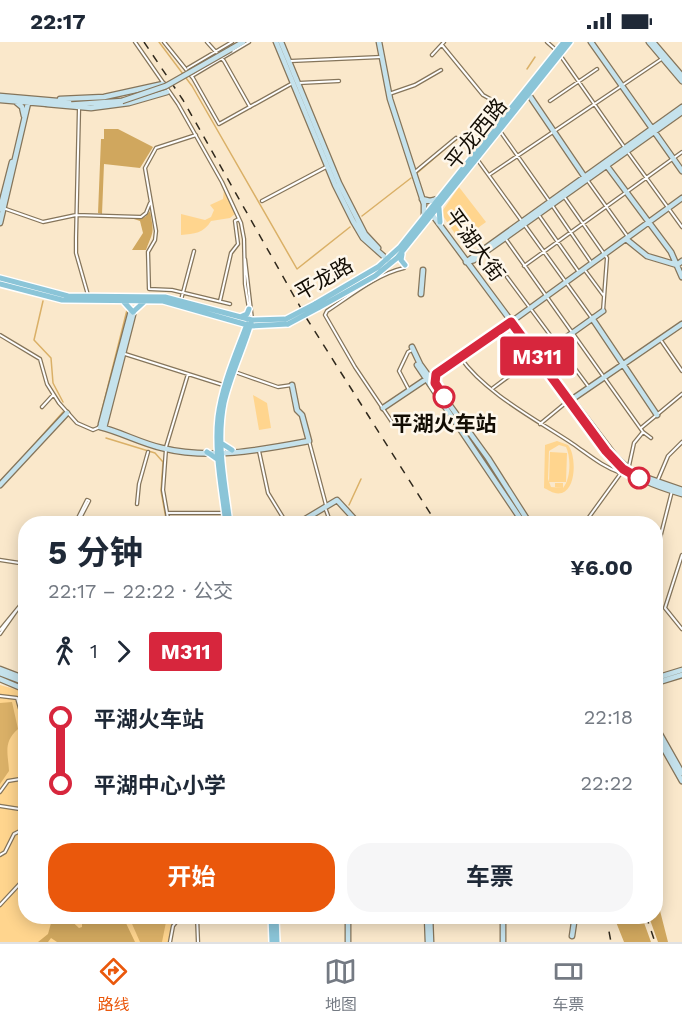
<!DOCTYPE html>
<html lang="zh">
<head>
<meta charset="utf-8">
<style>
  :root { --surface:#fff; --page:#f6f6f7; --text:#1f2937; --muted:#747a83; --line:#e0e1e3; --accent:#ea580c }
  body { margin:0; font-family:"Work Sans","Noto Sans SC",sans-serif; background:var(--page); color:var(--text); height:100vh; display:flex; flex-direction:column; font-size:22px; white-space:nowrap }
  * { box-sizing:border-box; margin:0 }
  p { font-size:20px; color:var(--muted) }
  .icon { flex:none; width:33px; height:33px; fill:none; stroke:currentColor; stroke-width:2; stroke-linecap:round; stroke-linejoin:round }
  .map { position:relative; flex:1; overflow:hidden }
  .details { position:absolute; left:18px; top:474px; width:645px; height:408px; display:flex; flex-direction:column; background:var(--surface); border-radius:24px; box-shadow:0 3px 15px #0003 }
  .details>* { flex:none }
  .badge { padding:0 12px; border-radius:4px; font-size:21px; line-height:39px }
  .map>.badge { position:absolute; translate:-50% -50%; box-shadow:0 0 0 3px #fff }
  .legs { display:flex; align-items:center; gap:9px; height:66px; padding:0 30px; font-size:20px }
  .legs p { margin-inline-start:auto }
  .summary { display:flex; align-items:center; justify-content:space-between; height:102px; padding:0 30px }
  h1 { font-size:33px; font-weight:700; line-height:45px }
  .button { display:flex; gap:12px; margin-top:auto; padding:12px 30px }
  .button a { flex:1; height:69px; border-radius:24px; background:var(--accent); color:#fff; font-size:24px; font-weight:700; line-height:69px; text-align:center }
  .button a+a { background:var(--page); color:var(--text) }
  ul { padding:0 30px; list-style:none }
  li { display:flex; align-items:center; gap:21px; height:66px; font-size:22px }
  li i { display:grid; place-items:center; width:9px; height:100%; margin:0 8px; background:currentColor }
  li i::after { content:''; width:15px; height:15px; margin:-8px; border:4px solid; border-radius:50%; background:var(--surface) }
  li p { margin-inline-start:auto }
  li:first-child i { background:linear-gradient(#0000 50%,currentColor 0) }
  li:last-child i { background:linear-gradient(currentColor 50%,#0000 0) }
  .status { display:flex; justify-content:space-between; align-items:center; height:42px; padding:0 30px; background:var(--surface); direction:ltr }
  .status svg { height:16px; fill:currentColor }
  .tabs { display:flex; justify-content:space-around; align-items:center; height:84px; border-top:2px solid var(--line); background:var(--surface); font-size:16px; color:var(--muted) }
  .tabs a { display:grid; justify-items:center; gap:3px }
  .tabs .selected { color:var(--accent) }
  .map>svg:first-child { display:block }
  .green { fill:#ffd58e; fill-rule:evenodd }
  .forest { fill:#d0a75e }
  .water { fill:#dab067 }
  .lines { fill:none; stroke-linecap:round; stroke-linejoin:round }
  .stream { stroke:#dab067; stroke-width:1.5 }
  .street-casing { stroke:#85755b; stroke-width:4.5 }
  .secondary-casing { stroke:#85755b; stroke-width:7 }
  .primary-casing { stroke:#fff; stroke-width:8 }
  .street { stroke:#fff; stroke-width:2 }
  .secondary { stroke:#c5e2ec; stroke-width:4.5 }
  .primary { stroke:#8bc5d8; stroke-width:5 }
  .rail { stroke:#30291d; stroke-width:1.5; stroke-dasharray:8 8; stroke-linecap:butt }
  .secondary-bridge-casing { stroke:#85755b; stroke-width:7; stroke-linecap:butt }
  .primary-bridge-casing { stroke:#fff; stroke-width:8; stroke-linecap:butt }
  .secondary-bridge { stroke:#c5e2ec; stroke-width:4.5 }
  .primary-bridge { stroke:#8bc5d8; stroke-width:5 }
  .line-1-casing { stroke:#fff; stroke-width:14 }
  .line-1 { stroke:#d7263d; stroke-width:9 }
  .stop-1-dot { fill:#fff; stroke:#d7263d; stroke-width:3 }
  .labels { text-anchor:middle; stroke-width:5; stroke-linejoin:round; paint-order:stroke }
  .street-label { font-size:21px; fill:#130d04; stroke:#fef7eb }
  .stop-label { font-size:21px; font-weight:bold; fill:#130d04; stroke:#fef7eb }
</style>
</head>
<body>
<div class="status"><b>22:17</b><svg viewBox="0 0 49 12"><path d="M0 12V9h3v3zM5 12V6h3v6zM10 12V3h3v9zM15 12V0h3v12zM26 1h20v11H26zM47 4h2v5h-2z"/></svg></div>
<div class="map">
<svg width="682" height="900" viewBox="0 0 682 900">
  <rect width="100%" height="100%" fill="#fae8cb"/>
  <path class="green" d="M459 145 486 180 460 199 441 171Z
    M224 148 235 172 230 176 211 179C204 191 194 192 181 193V172L205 178 211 175 214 168 210 163 223 157Z
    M253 353 267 361 271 386 259 388Z
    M557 399 568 403C576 412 577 446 562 451 554 453 549 448 544 446L545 403ZM559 403 566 405C571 415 571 437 563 446V441H555V445L563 446 551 445 548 437 549 409Z
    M550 410 567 411 566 440H549Z
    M0 643 25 650 26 874 179 875 172 883 169 900H0Z"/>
  <path class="forest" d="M104 87H118L153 105 140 126 104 122 102 172 98 171 101 97H104Z
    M150 169C154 192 154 187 146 208H132L143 191 140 179 134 177 145 175Z
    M657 857 668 900H658L649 875 656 874Z
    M53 874 67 875 79 886 82 885V875H123L135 900H57L51 896 48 900H38L48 892Z
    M614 875H642L651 900H624Z"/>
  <path class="water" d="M12 660 18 687C3 700 8 711 9 729L0 742V661Z
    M129 875H171L172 878 166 880 162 900H140Z"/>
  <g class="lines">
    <path class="stream" d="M159 0 192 44 297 227 350 185
      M527 27 535 15
      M416 132 452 101 500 67
      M362 174 411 136
      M43 259 34 298 51 316 53 341 63 360
      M101 372 127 268
      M106 396 155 411 163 420 161 449 167 482
      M23 415 63 370
      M0 439 12 427
      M349 463 361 437
      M342 482 344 475"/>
    <defs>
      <path id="street" d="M135 0 178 62 222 140 241 181 244 197 245 242 249 267
        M164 0 193 36 219 82 291 42
        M207 0 224 19 250 65
        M547 0 556 8
        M442 3 483 53 510 68
        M432 13 444 0
        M560 13 625 106
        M291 19 381 15
        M188 26 232 0
        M192 34 249 0
        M299 41 339 39
        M389 52 415 43 441 28
        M550 59 597 27
        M79 67 76 196V211L88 253
        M500 89 550 160
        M196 93 156 106 145 126 156 189 155 198 148 210 149 247 172 248 230 262
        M627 109 682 185
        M477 117 591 275
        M415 130 456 96
        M489 133 663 16
        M588 139 628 195
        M565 156 607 216 603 269
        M262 159 328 124
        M552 163 591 220
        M3 166 43 180 76 173 141 175 146 171 150 161
        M538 172 578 229
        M505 196 643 390 634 401 629 424
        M245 217 252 277
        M524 224 682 110
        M584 227 604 254
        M507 235 588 344
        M181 258 194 209
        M220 259 231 211 238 202 235 179 239 177
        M0 293 40 317 47 342 59 361 77 381 93 388 100 385
        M660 297 682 329
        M125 312 223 343
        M460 315C485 351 537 378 573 402 589 413 603 425 621 431L623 427
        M235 330 278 345 292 343
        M493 346 536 314
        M409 348 399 329 408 310 412 308
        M42 365 53 353
        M392 380 355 325 325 273 327 269C350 254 377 232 404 226
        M540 382 568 359
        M641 386 682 352
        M643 390 651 396
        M309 399 326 463
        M166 405 188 332
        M166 407 163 448 169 482
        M259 409 268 451 287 482
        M657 440 668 414 682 400
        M137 462 139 442 148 410
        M326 468 331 482
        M167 471H224
        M75 482 87 458 89 459 77 482
        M584 482 621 431
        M656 512 672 449
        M682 513 665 566 682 587
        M0 518 26 522
        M0 588 19 565
        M0 592 26 555
        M0 654 17 656 26 688
        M26 704V709
        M0 750 8 739 26 736
        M0 764 26 768
        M0 813 5 810 14 792 26 786
        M0 863 26 835
        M186 874 197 877
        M197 874 198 900
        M170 900 173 884 181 874"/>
      <path id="secondary" d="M276 0 335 143 353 179 363 196 389 219
        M281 0 339 141 365 192 378 206
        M379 0 390 57 424 162V173
        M591 0 682 129
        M649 0 682 39
        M653 0 682 34
        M231 7 243 0
        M527 50 586 137
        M0 54 69 60
        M60 57 104 55 163 42
        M0 58 48 62
        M16 60 22 65 24 74
        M46 62 91 66 129 61 167 50
        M65 63 122 59
        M607 124 671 210 682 235
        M422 157 430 159 438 157
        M0 167 12 120
        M431 171 611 414C630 435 655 444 682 452
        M0 181 29 57
        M626 197 647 214 677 223 682 219
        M466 220 682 65
        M466 220 474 218 682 70
        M421 252 423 228
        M592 276 657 373
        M412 305 420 322 488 416 530 482
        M540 314 603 269
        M420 322 417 323 524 482
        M571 358 682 282
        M574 360 616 415 629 427
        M383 366 511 280 682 156
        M101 382 131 269
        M100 385C121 390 140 401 162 406 210 418 261 408 309 399L302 373 297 368 292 343
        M104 386 134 269
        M642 434 682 448
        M0 443 67 371
        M297 482 337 458 359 482
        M0 627 26 637
        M0 631 26 641
        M656 636 682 628
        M0 637 26 648
        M656 641 682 633
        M656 685 682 731
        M656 693 682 739
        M348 874V900
        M427 874 428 900
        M430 874 431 900
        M503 874V900
        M572 894 575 874"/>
      <path id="primary" d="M439 166 440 180
        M402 212 401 218 405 223
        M0 236 68 254 165 255 252 278 286 277
        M0 242 62 258 163 259 251 284 288 282
        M123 259 133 270 145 259
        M315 262 378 225 400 205 564 0
        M318 266 375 234 397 216 570 0
        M240 275 247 272 249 267
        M221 401 232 408
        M207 410 217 417
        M226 482C222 447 214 410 218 375 222 343 236 312 247 282
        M230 482C225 442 216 401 224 361 230 334 243 308 251 281
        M271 874 272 900
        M276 874 277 900"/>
    </defs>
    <use href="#street" class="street-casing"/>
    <use href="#secondary" class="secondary-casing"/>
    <use href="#primary" class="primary-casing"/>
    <use href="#street" class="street"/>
    <use href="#secondary" class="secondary"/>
    <use href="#primary" class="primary"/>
    <path class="rail" d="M144 0 183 58 307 277 437 482
      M606 874 611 900
      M646 874 655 900"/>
    <defs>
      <path id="secondary-bridge" d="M122 59 166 44 231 7"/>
      <path id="primary-bridge" d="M286 277 315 262
        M288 282 318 266"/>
    </defs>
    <use href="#secondary-bridge" class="secondary-bridge-casing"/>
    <use href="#primary-bridge" class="primary-bridge-casing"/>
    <use href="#secondary-bridge" class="secondary-bridge"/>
    <use href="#primary-bridge" class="primary-bridge"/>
  </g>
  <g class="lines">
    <defs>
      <path id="line-1" d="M444 355 435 341 436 332 511 280 606 409 623 427 639 436"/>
    </defs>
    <use href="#line-1" class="line-1-casing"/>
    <use href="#line-1" class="line-1"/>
  </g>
  <g class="stop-1-dot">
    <circle cx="444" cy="355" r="10"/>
    <circle cx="639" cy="436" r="10"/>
  </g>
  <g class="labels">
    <g class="street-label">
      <text transform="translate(476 92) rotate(-51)" y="7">平龙西路</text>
      <text transform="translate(475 203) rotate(54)" y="7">平湖大街</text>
      <text transform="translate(324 237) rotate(-30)" y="7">平龙路</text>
    </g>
    <g class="stop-label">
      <text x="444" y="389">平湖火车站</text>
    </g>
  </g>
</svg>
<b class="badge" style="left:537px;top:314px;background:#d7263d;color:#fff">M311</b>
<section class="details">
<div class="summary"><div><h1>5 分钟</h1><p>22:17 – 22:22 · 公交</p></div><b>¥6.00</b></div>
<div class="legs"><svg class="icon" aria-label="walk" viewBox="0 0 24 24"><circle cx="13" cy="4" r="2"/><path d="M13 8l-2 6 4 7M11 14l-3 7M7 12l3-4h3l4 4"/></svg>1<svg class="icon" aria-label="forward" viewBox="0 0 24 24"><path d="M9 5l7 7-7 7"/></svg><b class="badge" style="background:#d7263d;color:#fff">M311</b></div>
<ul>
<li><i style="color:#d7263d"></i><b>平湖火车站</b><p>22:18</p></li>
<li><i style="color:#d7263d"></i><b>平湖中心小学</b><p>22:22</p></li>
</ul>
<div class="button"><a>开始</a><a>车票</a></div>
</section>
</div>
<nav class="tabs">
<a class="selected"><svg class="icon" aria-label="directions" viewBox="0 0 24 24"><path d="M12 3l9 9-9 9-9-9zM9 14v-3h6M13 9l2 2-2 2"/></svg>路线</a>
<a><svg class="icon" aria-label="map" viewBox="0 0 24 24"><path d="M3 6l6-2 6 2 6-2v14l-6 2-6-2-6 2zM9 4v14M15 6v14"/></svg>地图</a>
<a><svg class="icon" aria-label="tickets" viewBox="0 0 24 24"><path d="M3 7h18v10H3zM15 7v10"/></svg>车票</a>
</nav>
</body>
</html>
